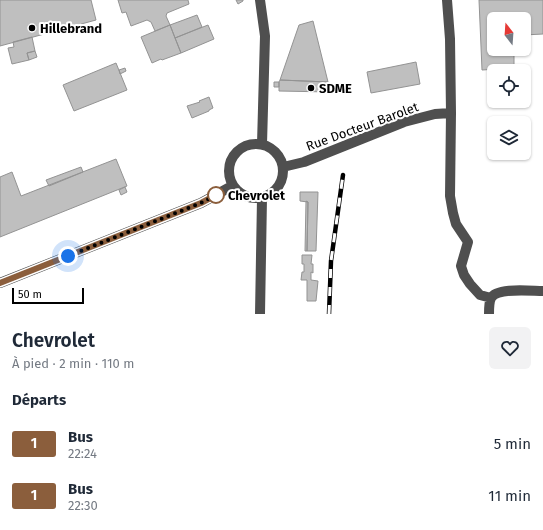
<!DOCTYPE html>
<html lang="fr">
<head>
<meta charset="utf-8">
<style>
  :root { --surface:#fff; --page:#f2f2f3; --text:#1f2937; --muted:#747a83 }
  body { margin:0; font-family:"Fira Sans",sans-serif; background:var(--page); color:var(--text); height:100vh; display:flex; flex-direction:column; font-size:15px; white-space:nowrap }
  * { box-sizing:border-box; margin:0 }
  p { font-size:13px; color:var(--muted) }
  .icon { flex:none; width:22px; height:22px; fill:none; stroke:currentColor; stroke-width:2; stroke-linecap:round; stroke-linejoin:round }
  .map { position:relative; height:314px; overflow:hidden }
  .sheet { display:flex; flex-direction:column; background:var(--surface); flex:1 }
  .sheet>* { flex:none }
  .badge { padding:0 8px; border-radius:3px; font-size:14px; line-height:26px }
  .needle { width:26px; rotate:343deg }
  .controls { position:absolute; left:487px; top:12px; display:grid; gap:8px }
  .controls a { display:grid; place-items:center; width:44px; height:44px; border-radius:6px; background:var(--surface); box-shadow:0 1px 3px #0004; font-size:20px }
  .scale { position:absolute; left:12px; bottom:10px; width:72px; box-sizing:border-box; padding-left:4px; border:2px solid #000; border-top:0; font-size:11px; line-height:14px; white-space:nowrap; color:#000; -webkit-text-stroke:3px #fff; paint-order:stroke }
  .you { position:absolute; width:20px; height:20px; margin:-10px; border:3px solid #fff; border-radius:50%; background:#1a73e8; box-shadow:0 0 0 6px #1a73e833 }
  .map>.badge { position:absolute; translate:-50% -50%; box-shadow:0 0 0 2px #fff }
  h2 { padding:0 12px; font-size:15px; line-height:36px }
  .round { display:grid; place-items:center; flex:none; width:42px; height:42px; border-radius:6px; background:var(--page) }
  .summary { display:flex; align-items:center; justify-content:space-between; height:68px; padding:0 12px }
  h1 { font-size:19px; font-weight:600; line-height:30px }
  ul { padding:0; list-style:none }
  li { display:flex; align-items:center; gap:12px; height:52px; padding:0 12px }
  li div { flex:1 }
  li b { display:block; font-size:15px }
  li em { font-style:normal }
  li .badge { min-width:44px; font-weight:700; text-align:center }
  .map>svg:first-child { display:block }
  .building { fill:#bfbfbf; stroke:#939393 }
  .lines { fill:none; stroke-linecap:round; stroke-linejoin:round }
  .minor { stroke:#4f4f4f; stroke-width:10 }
  .rail-casing { stroke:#000; stroke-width:4.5 }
  .rail { stroke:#fff; stroke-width:3; stroke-dasharray:9; stroke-linecap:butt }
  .line-casing { stroke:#fff; stroke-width:9 }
  .line { stroke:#8b5e3c; stroke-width:6 }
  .walk { stroke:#000; stroke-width:4; stroke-dasharray:0 7.2 }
  .poi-dot { fill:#000; stroke:#fff; stroke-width:1.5 }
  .stop-dot { fill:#fff; stroke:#8b5e3c; stroke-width:2 }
  .labels { text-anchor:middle; stroke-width:4; stroke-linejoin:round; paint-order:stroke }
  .poi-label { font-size:13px; font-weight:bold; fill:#000; stroke:#fff; text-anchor:start }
  .street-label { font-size:13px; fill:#000; stroke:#fff }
  .stop-label { font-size:13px; font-weight:bold; fill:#000; stroke:#fff; text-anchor:start }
</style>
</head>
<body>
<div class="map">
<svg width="543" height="314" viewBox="0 0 543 314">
  <rect width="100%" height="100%" fill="#fff"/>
  <path class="building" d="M0 0H91L96 20 0 46Z
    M118 0H188L189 4 167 13 166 16 170 25 155 31 151 22 147 20 131 26 126 12 122 13Z
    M236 0H243V1L238 4Z
    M479 0H543V34L524 35V19H494V49H514V68L482 70Z
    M197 15 202 27 175 38 170 25Z
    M313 21 328 82 280 80 299 25Z
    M170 25 181 53 162 60 161 59 152 63 141 37Z
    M208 25 214 39 181 53 175 38Z
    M32 37 35 51 27 53 29 60 12 64 8 48 14 47 13 42Z
    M35 51 37 57 29 60 27 53Z
    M416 62 420 84 371 93 367 72Z
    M116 63 127 90 74 111 63 85Z
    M125 68 126 71 120 74 119 70Z
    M280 80 328 82 330 92 279 91V82Z
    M274 82H279V87H274Z
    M209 97 213 108 209 110V111L192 118 187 106 200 102 199 101Z
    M116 159 127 186 0 237V177L12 172 21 196Z
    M81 167 83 172 49 186 46 180Z
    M125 187 127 192 121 195 119 190Z
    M300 192H318L316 251H307L308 202 300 201Z
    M306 201 308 202 307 251H305Z
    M302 255H312L311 264H313V273L311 272V280L318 281 316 301H307V280H301L302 272H304V264H302Z"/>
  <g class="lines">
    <path class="minor" d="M260 0 265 36 262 144
      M451 113 450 196 453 213 456 224 468 242 461 266 464 275 470 284 480 295 491 298
      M229 171a27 27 0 1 1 54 0a27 27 0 1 1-54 0Z
      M283 167 304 162 404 122 435 114 451 113 450 39 447 0
      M0 283 201 203 232 186
      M260 314 262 198
      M489 314C489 309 489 302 491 298 497 287 531 291 543 291"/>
    <defs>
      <path id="rail" d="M329 314 331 261 343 175"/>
    </defs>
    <use href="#rail" class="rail-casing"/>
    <use href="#rail" class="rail"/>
  </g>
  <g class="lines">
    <defs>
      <path id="line" d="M0 283 201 203 216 195"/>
    </defs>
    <use href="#line" class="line-casing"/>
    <use href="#line" class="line"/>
    <path class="walk" d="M68 256 201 203 216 195"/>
  </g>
  <g class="poi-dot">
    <circle cx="32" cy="28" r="4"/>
    <circle cx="311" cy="88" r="4"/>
  </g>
  <circle class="stop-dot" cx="216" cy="195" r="8"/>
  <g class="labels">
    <g class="poi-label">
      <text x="40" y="33">Hillebrand</text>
      <text x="319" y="93">SDME</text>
    </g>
    <g class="street-label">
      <text transform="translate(362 126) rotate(-20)" y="5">Rue Docteur Barolet</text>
    </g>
    <g class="stop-label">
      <text x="228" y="200">Chevrolet</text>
    </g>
  </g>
</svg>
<div class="controls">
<a><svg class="needle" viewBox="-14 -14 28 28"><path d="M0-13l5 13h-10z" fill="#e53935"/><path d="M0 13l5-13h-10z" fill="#747a83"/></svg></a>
<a><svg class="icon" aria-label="locate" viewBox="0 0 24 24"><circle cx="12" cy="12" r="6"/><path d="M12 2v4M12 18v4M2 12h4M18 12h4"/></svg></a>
<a><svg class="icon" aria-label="layers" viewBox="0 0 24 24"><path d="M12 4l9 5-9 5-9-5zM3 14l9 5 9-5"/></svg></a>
</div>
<div class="scale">50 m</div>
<div class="you" style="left:68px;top:256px"></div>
</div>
<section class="sheet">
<div class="summary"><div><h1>Chevrolet</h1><p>À pied · 2 min · 110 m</p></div><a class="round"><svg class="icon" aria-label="heart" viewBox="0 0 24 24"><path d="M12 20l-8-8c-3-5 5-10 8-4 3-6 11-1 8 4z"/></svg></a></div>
<h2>Départs</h2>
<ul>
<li><span class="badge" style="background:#8b5e3c;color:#fff">1</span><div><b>Bus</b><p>22:24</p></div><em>5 min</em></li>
<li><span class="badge" style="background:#8b5e3c;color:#fff">1</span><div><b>Bus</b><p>22:30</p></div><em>11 min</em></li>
</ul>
</section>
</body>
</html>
